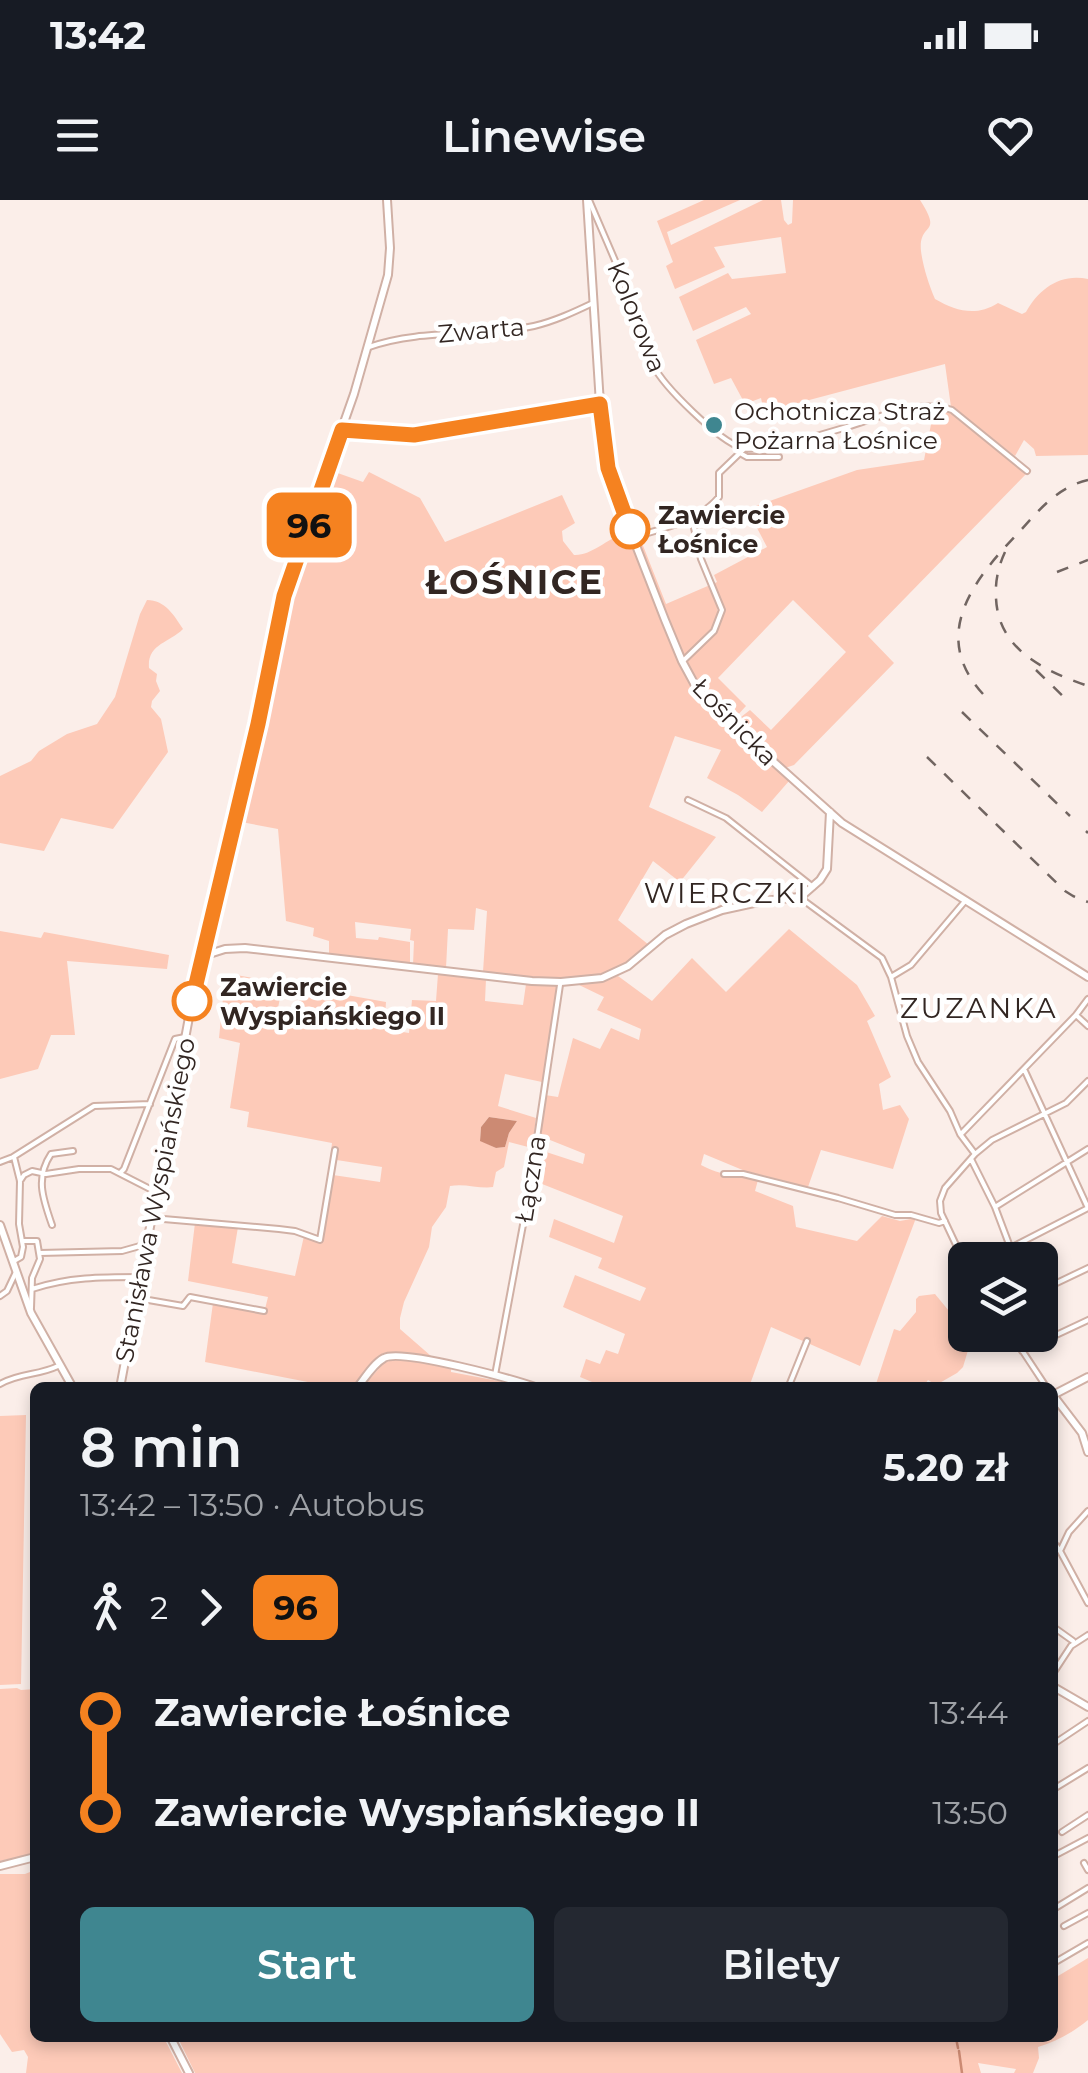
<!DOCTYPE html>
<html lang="pl">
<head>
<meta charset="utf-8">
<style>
  :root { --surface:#171b24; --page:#242831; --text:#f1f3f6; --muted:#9ea1a6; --accent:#3f8690 }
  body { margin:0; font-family:Montserrat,sans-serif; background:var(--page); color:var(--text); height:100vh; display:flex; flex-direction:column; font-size:38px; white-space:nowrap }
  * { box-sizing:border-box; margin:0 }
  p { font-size:32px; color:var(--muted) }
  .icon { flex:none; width:55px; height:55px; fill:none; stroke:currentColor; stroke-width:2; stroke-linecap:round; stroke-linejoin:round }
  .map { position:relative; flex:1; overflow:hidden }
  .side { position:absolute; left:30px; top:1182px; width:1028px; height:660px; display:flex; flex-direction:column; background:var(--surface); border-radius:15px; box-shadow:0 5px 15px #0003 }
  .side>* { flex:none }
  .badge { padding:0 20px; border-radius:15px; font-size:35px; line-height:65px }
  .fabs { position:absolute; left:948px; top:1042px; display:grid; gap:20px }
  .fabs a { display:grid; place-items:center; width:110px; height:110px; border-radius:15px; background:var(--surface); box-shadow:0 5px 15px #0003; font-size:50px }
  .map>.badge { position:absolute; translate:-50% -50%; box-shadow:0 0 0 5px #fff }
  .legs { display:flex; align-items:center; gap:15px; height:110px; padding:0 50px; font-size:32px }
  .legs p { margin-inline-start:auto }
  .overview { display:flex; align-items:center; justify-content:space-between; height:170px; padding:0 50px }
  h1 { font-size:55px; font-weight:600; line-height:75px }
  .cta { display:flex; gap:20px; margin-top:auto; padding:20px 50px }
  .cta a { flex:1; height:115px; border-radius:15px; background:var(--accent); color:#fff; font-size:40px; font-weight:600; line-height:115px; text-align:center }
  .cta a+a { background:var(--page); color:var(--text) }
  ul { padding:0 50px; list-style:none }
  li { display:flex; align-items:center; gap:35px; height:100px; font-size:38px }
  li i { display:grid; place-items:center; width:15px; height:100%; margin:0 12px; background:currentColor }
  li i::after { content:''; width:25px; height:25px; margin:-12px; border:8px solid; border-radius:50%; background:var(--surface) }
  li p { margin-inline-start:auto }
  li:first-child i { background:linear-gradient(#0000 50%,currentColor 0) }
  li:last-child i { background:linear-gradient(currentColor 50%,#0000 0) }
  .status { display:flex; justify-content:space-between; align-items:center; height:70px; padding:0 50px; background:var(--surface); direction:ltr }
  .status svg { height:28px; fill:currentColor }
  header { display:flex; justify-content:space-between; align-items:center; height:130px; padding:0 50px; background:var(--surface); font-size:45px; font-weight:600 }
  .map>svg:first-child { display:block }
  .green { fill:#fdcab8; fill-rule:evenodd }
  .water { fill:#cc8a73 }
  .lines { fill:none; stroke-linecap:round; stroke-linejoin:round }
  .stream { stroke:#cc8a73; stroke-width:2.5 }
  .street-casing { stroke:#d0b0a5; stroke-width:8 }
  .secondary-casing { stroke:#d0b0a5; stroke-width:10 }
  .street { stroke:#fff; stroke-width:4 }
  .secondary { stroke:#fff; stroke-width:6 }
  .rail { stroke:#716561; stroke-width:2.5; stroke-dasharray:12 12; stroke-linecap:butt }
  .line-1-casing { stroke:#fff; stroke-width:22 }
  .line-1 { stroke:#f58220; stroke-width:15 }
  .poi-dot { fill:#3f8690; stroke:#fff; stroke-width:4 }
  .stop-1-dot { fill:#fff; stroke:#f58220; stroke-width:5 }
  .labels { text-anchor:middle; stroke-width:9; stroke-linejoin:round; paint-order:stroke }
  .street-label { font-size:25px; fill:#322622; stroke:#fff }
  .poi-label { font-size:25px; fill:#322622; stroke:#fff; text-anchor:start }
  .stop-label { font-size:25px; font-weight:bold; fill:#322622; stroke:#fff; text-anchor:start }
  .neighbourhood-label { font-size:28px; letter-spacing:2.5px; fill:#322622; stroke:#fff }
  .district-label { font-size:35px; font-weight:bold; letter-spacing:2.5px; fill:#322622; stroke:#fff }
</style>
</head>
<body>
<div class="status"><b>13:42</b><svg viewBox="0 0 49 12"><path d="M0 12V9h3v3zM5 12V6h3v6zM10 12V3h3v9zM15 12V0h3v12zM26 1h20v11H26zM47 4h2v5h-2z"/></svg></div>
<header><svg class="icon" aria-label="menu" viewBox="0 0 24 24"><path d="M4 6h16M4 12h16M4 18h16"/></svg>Linewise<svg class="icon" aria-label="heart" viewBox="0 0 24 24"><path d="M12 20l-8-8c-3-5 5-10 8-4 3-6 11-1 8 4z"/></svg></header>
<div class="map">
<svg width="1088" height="1873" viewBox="0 0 1088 1873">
  <rect width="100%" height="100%" fill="#fbeee9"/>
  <path class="green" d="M704 0H740L667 32 671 45 763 0H781L784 20 788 25 792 23 793 0H920C944 37 918 21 921 51 923 67 929 85 935 99 956 111 976 117 998 103L1022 114 1026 112C1039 89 1060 73 1088 79V255L1036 256 1034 249 1024 240 1015 256 951 207 945 164 764 212 761 198 745 204 731 178 714 184 696 140 751 114 746 107 693 131 679 97 728 73 732 79 786 73 781 37 714 47 725 67 675 89 666 66 673 62 657 21Z
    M934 209 944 210 955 215 1022 270H1030L868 436 894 463 794 565 785 568 743 530 740 526 741 517 750 510 771 530 846 452 793 400 718 478 746 506 736 517 730 518 703 492 686 461C717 433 730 426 713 384L717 382 714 375 767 347 747 309 857 270 924 260Z
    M332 271 363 282 369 272 420 298 445 342 562 295 575 323 562 331 563 341 574 355C591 356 607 339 624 333L631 344 686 477 711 509 789 581 762 612 738 595 707 578 721 550 675 536 649 607 716 637 680 682 653 661 618 720 649 745C601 792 543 779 483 772L487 711 476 708 474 730 448 729 446 768 413 765 414 741 410 740 411 729 355 722 356 738 378 740 379 737 410 742V762L408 764 329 756V741L313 736 314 728 286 721 278 629 236 621 266 508 290 388Z
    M640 338 666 404 710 385C728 426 713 430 684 458L639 343Z
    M147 400C165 400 174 415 183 429 169 443 147 444 149 468L157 474 156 481 160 491 152 501 151 507 161 519 168 552 113 629 61 618 44 651 0 643V576L31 561 39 551 67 534 97 524 115 497 140 414Z
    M789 729 857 785 875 816 867 821 891 877 879 884 883 910 900 905 909 919 893 969 821 950 808 987 745 971 704 954 701 965C723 977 735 974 758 980L755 991 793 1006 796 1027 857 1041 882 1016 900 1021 916 1018 860 1166 771 1127 749 1187H714L708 1184 706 1188 590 1187 592 1182 580 1177 586 1159 600 1164 606 1150 618 1154 625 1134 563 1107 575 1075 640 1101 646 1088 598 1068 602 1058 549 1037 554 1019 614 1043 623 1016 532 980 537 949 583 964 585 954 540 936 545 895 558 897 573 838 600 849 611 828 639 840 641 829 597 810 604 797 577 784 599 782 618 776 652 801 692 758 726 792Z
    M0 731 41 738 44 732 169 755 167 769 67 761 75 835H51L38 869 0 879Z
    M438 774 486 779 485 801 523 805 526 784 558 785 542 882 505 874 498 906 536 918 532 948 509 942 504 967 496 972 493 987C480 989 464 983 450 986L446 1007 432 1027 429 1047 404 1102 400 1118V1129L431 1156 429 1158 402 1153 386 1154 353 1188 318 1187V1184L205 1162 213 1103 264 1113 268 1097 188 1081 195 1023 238 1027 232 1063 295 1076 304 1036 322 1043 333 975 380 982 382 967 330 959 332 943 247 927 249 912 230 908 240 843 219 838 223 798H233L236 775 283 783 277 813 296 816 302 787 386 802 384 829 409 833 412 800 436 801ZM489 917 517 921 509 933 505 947 496 948 480 940 481 927Z
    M935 1094 949 1111 954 1122 967 1135 969 1147 963 1167 957 1173 936 1185 928 1180 923 1187H875L894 1129 900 1131 916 1112V1099L919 1096Z
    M398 1159 451 1168V1172L509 1183 508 1188H361L385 1162Z
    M26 1215 21 1484 0 1485V1216Z
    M17 1488 21 1490 35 1489V1653L0 1661V1489Z
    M35 1670V1838H164L182 1873H26L28 1857 24 1850 12 1852 0 1834V1674H25Z
    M1088 1758V1820C1072 1833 1057 1841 1038 1847L1039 1858 1033 1873H1014L1016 1869 978 1863 981 1873H195L178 1838H1052L1053 1779Z"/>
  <path class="water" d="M489 917 517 921 509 933 505 947 496 948 480 941 481 927Z"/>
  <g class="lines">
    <path class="stream" d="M956 1838 958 1848
      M959 1851 962 1873"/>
    <defs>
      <path id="street" d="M589 0C606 40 624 80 640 121 645 136 645 151 653 165 664 187 719 241 742 248 759 253 828 233 847 227 880 217 917 199 952 210L1027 271
        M369 147C422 128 480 138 534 126 555 121 574 112 593 103
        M342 230 415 235 600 204
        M740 253 747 257H779
        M634 337C664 328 698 322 719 297V273L744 249
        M684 460 714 431 722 410 701 359 692 319
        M688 600 726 618 813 687
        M799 697 882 758 891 777 907 836 918 862 950 911 960 934 975 954
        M891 777 911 765 966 700
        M1076 815 1088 826
        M1024 869 1088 1008
        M961 934 1076 815 1088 799
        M971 959 995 1007 1015 1060
        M0 962 13 957 94 906 150 904
        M120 973 124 969 175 839 185 837
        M724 974H743L838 998 895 1015H911L939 1023 945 1021
        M20 981 24 975 32 971 46 974 79 969H111L154 991
        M995 1007 1088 949
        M152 1018 279 1029 295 1031 320 1040 335 950
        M52 1025C43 999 35 978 51 954L73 951
        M23 1041H37L40 1059 32 1078 31 1108
        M1012 1047 1088 1008
        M40 1053 122 1051 147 1044
        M14 1061 21 1057 23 1047 19 1024 20 981 14 957
        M965 1064 941 1013 940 1001 945 988 975 954 992 940 1066 903 1088 881
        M32 1089C68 1077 102 1077 140 1077
        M1040 1091 1088 1068
        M0 1096 7 1091 15 1074
        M137 1098 183 1106 190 1097 264 1111
        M1012 1135 1047 1188
        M1022 1151 1088 1120
        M495 1175 528 998 560 785
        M0 1184C22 1172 37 1176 58 1166
        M788 1188 807 1141
        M1088 1311 1069 1332 1060 1351 1088 1403
        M1052 1340 1060 1351
        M1052 1426 1073 1441
        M1052 1475 1071 1446 1088 1435
        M1052 1545 1088 1521
        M1052 1590 1088 1568
        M1062 1632 1088 1615
        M1052 1657 1088 1638
        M1084 1663 1088 1670
        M1052 1710 1088 1688
        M1064 1726 1088 1713
        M1052 1764 1088 1743"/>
      <path id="secondary" d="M587 0 600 204 607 259 621 307 665 420 682 461 695 485 719 513 842 623 1088 777
        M203 756 225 749 245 748 532 781 561 782 602 778 628 766 665 735 686 724 722 710 764 701 799 697 804 694 820 680 827 669 830 612
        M0 1025 31 1113 73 1188
        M1088 1177 1053 1195 1082 1233 1088 1252
        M120 1188 195 785 258 523 283 396 354 194 388 75 390 48 387 0
        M357 1188C365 1178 373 1164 384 1158 401 1148 515 1180 538 1188
        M1052 1486 1088 1507
        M0 1666 35 1657
        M171 1838 189 1873"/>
    </defs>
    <use href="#street" class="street-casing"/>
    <use href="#secondary" class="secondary-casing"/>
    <use href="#street" class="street"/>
    <use href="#secondary" class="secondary"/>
    <path class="rail" d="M1005 352C998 367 995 382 996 398 998 450 1045 471 1088 486
      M1057 372 1088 360
      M1036 470 1068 501
      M983 494C928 434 976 377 1020 331 1040 309 1058 287 1088 280
      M962 512 1070 616
      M927 557 1065 691 1073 696 1088 702
      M1086 631 1088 633"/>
  </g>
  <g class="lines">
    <defs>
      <path id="line-1" d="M192 801 258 524 284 396 342 230 414 235 600 204 608 268 630 329"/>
    </defs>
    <use href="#line-1" class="line-1-casing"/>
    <use href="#line-1" class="line-1"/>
  </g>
  <circle class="poi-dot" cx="714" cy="225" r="10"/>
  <g class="stop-1-dot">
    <circle cx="630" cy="329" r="18"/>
    <circle cx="192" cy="801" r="18"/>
  </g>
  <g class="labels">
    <g class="street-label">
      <text transform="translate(637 117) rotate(68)" y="9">Kolorowa</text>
      <text transform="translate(481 130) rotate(-5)" y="9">Zwarta</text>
      <text transform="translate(735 522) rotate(46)" y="9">Łośnicka</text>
      <text transform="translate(530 979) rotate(-81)" y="9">Łączna</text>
      <text transform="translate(155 1000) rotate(-79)" y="9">Stanisława Wyspiańskiego</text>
    </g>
    <g class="poi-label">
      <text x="734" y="220">Ochotnicza Straż<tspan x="734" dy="29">Pożarna Łośnice</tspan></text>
    </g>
    <g class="stop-label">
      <text x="658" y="324">Zawiercie<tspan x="658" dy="29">Łośnice</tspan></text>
      <text x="220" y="796">Zawiercie<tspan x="220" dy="29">Wyspiańskiego II</tspan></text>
    </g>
    <g class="neighbourhood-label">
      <text x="726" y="703">WIERCZKI</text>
      <text x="979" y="818">ZUZANKA</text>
    </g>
    <g class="district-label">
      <text x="515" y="394">ŁOŚNICE</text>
    </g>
  </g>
</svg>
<div class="fabs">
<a><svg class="icon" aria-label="layers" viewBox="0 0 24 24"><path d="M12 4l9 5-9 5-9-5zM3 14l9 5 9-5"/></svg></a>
</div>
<b class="badge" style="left:309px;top:325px;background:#f58220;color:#111">96</b>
<section class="side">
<div class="overview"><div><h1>8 min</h1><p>13:42 – 13:50 · Autobus</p></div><b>5.20 zł</b></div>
<div class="legs"><svg class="icon" aria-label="walk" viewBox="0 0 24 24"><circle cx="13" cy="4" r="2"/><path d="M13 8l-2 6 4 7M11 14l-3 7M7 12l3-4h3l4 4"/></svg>2<svg class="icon" aria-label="forward" viewBox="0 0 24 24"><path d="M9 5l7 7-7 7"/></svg><b class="badge" style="background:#f58220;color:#111">96</b></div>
<ul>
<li><i style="color:#f58220"></i><b>Zawiercie Łośnice</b><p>13:44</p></li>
<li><i style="color:#f58220"></i><b>Zawiercie Wyspiańskiego II</b><p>13:50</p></li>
</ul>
<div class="cta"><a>Start</a><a>Bilety</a></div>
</section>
</div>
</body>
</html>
